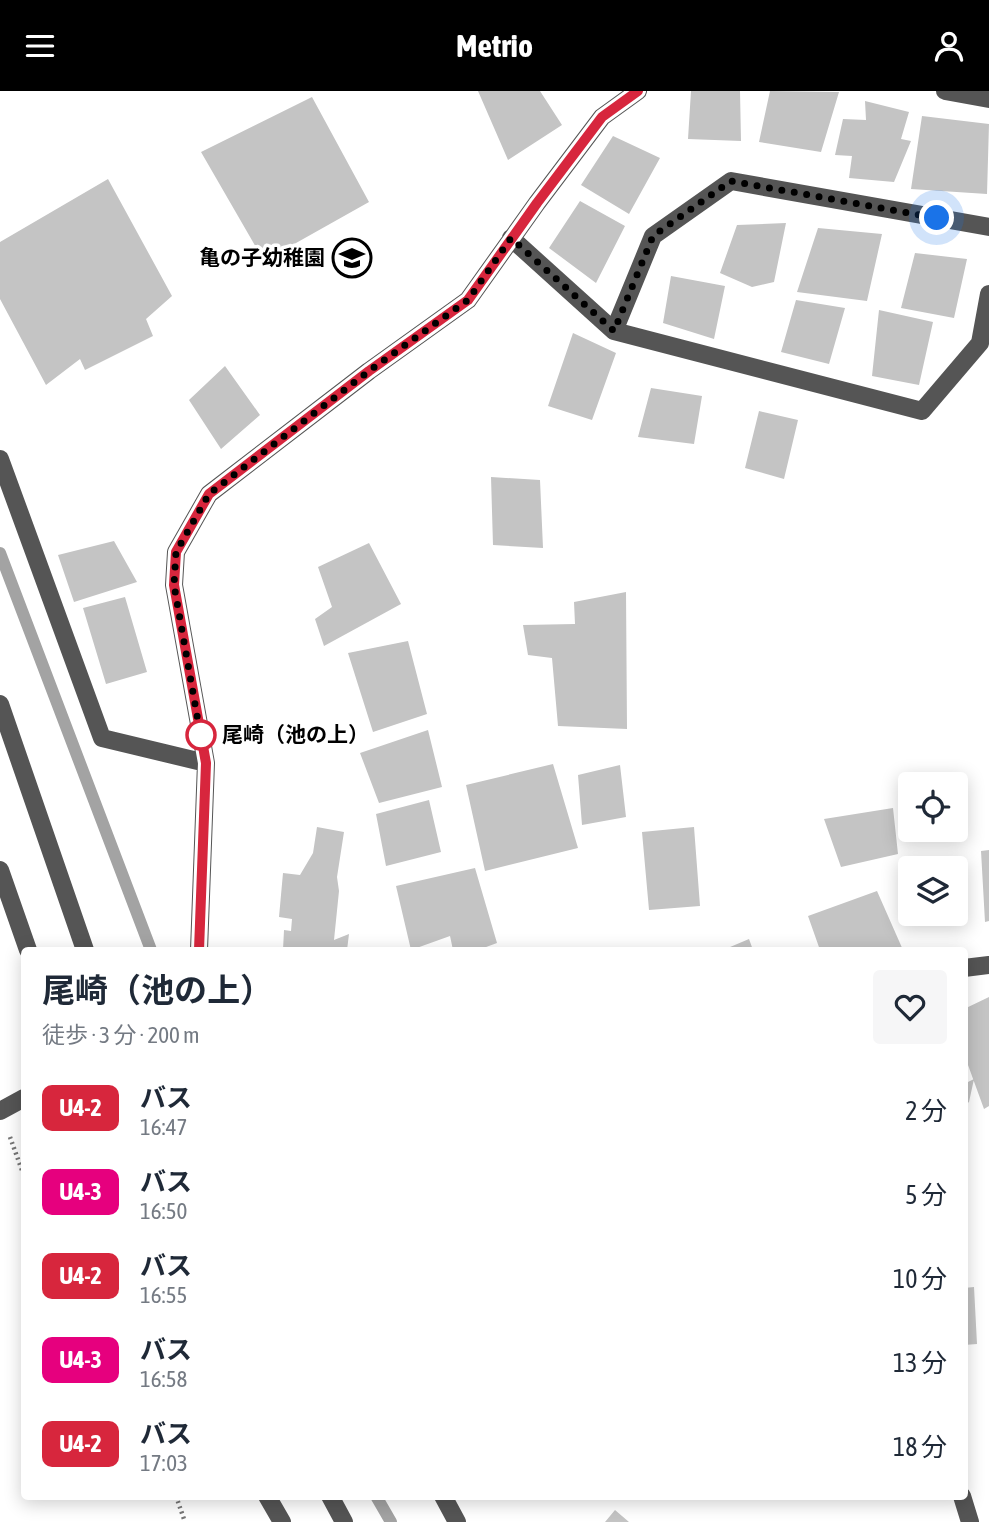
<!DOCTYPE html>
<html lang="ja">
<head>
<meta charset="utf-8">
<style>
  :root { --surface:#fff; --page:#f6f6f7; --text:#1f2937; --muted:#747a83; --accent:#000 }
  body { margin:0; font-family:"Asap Condensed","Noto Sans JP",sans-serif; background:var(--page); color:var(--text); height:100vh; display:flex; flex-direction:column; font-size:26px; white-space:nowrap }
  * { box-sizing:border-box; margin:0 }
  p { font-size:23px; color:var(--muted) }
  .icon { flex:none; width:38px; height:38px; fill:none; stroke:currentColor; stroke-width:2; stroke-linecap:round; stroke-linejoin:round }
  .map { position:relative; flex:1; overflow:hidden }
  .drawer { position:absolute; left:21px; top:856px; width:947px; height:553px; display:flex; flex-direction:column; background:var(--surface); border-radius:7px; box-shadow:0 4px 18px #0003 }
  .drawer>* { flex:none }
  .badge { padding:0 14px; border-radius:10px; font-size:24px; line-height:46px }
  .tools { position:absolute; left:898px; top:681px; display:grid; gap:14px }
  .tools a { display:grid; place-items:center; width:70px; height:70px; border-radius:7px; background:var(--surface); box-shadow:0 4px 18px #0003; font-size:35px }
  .you { position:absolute; width:35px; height:35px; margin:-18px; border:5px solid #fff; border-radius:50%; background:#1a73e8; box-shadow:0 0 0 10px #1a73e833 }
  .map>.badge { position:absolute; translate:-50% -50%; box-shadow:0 0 0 4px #fff }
  .round { display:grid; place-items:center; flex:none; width:74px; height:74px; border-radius:7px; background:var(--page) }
  .head { display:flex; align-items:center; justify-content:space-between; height:119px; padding:0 21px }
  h1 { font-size:33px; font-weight:700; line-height:52px }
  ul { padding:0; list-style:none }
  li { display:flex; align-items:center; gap:21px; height:84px; padding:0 21px }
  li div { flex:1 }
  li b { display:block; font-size:26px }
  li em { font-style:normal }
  li .badge { min-width:77px; font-weight:700; text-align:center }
  header { display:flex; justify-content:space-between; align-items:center; height:91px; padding:0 21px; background:var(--accent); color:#fff; font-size:32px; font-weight:700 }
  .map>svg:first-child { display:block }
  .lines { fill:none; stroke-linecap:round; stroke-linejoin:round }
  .stream { stroke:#a3a3a3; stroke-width:12 }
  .building { fill:#c4c4c4 }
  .path { stroke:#777; stroke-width:4.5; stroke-dasharray:2 3.5; stroke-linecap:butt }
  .minor { stroke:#555; stroke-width:18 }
  .line-casing { stroke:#fff; stroke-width:16 }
  .line { stroke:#d7263d; stroke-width:10 }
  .walk { stroke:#000; stroke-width:7; stroke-dasharray:0 12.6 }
  .stop-dot { fill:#fff; stroke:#d7263d; stroke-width:3.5 }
  .labels { text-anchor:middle; stroke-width:7; stroke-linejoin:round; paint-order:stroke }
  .poi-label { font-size:21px; font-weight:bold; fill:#000; stroke:#fff; text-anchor:end }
  .stop-label { font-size:21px; font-weight:bold; fill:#000; stroke:#fff; text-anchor:start }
</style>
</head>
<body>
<header><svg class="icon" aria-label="menu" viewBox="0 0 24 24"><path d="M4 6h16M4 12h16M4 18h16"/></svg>Metrio<svg class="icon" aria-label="person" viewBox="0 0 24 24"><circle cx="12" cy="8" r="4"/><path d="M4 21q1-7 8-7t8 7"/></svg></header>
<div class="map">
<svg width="989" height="1431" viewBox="0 0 989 1431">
  <rect width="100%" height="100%" fill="#fff"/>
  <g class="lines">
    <path class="stream" d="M0 462 151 859
      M376 1405 391 1431"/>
  </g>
  <path class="building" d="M478 0H540L562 34 508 69Z
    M691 0H740L741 50 688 48Z
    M770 0 839 1 821 61 759 51Z
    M312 6 369 111 264 170 201 61Z
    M865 10 909 21 901 48 911 50 894 91 849 87 852 65 835 64 843 28 866 29Z
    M922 25 989 33 987 103 911 98Z
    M613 45 660 67 629 123 581 94Z
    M108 88 172 205 146 228 153 245 85 279 80 268 46 294 0 208V151Z
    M580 110 625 135 596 192 549 157Z
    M786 132 774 191 752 196 720 182 737 134Z
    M818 137 882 143 867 210 797 201Z
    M915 162 967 168 954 227 901 217Z
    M671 185 725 195 714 248 663 232Z
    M796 209 845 217 829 273 781 261Z
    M879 219 933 231 919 294 872 285Z
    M573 242 616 262 592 329 548 315Z
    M225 275 260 324 221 358 189 309Z
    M651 297 702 305 694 353 638 346Z
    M759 320 798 329 784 388 745 377Z
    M491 386 540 389 543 457 493 454Z
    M114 450 137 491 74 511 58 464Z
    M369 452 401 513 324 555 315 528 332 516 318 476Z
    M626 501 627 638 558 635 552 567 528 564 523 534 575 533 574 511Z
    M125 506 147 581 106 593 83 517Z
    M408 550 427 623 373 641 348 562Z
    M428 639 442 696 379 712 360 662Z
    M553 673 578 757 485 780 466 694Z
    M620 674 626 726 582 734 578 684Z
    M429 709 441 761 386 775 376 723Z
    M893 717 898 763 841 776 824 728Z
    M317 736 344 741 337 786 339 800 334 849 349 843 347 859H283L284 839 291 840 292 828 279 826 283 782 300 784 313 762Z
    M694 736 700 815 649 819 642 741Z
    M989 759V830L985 831 981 760Z
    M475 777 497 852 478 859H453L450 845 411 859 396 795Z
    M877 800 903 859H820L808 825Z
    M749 848 753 859H723Z
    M989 906V1015L984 1018 964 963V918Z
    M974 988 969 1011 964 1015V993Z
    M974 1196 977 1253 964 1254V1197Z
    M615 1419 629 1431H605Z"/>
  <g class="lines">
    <path class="path" d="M10 1046 24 1085
      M176 1405 185 1431"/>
    <path class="minor" d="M945 0 989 8
      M511 147 614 240 922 320 980 252 989 203
      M614 240 653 145 731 90 989 136
      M0 368 102 647 206 672
      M0 613 85 859
      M0 779 28 859
      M199 859 206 672 174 494 176 461 209 403 369 280 468 209 537 112 602 26 638 0
      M964 877 989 874
      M0 1020 24 1007
      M267 1405 282 1431
      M330 1405 344 1431
      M443 1405 457 1431
      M962 1405 970 1431"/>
  </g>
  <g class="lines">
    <defs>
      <path id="line" d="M199 859 206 672 174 494 176 461 209 403 369 280 468 209 537 112 602 26 638 0"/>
    </defs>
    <use href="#line" class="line-casing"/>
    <use href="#line" class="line"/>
    <path class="walk" d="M201 644V647L174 494 176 461 209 403 369 280 468 209 511 147 614 240 653 145 731 90 937 127"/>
  </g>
  <defs>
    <symbol id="school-ring" viewBox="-11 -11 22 22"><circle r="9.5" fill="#fff" stroke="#000" stroke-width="1.5"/><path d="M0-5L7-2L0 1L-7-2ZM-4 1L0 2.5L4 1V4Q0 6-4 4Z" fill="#000"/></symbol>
  </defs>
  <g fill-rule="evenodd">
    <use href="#school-ring" x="330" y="145" width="44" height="44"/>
  </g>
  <circle class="stop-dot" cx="201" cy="644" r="14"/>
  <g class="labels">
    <g class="poi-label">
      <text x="325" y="174">亀の子幼稚園</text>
    </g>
    <g class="stop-label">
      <text x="222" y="651">尾崎（池の上）</text>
    </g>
  </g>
</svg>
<div class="tools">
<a><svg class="icon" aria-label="locate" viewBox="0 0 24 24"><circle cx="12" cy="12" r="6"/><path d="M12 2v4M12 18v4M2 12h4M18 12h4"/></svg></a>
<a><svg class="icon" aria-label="layers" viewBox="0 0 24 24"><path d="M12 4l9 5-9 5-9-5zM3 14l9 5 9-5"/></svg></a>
</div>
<div class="you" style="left:937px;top:127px"></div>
<section class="drawer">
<div class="head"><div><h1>尾崎（池の上）</h1><p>徒歩 · 3 分 · 200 m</p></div><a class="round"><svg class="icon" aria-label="heart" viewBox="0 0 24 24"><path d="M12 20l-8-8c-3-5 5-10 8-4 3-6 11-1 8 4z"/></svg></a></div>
<ul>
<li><span class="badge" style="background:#d7263d;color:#fff">U4-2</span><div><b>バス</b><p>16:47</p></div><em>2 分</em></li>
<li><span class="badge" style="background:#e6007e;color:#fff">U4-3</span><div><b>バス</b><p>16:50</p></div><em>5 分</em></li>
<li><span class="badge" style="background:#d7263d;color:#fff">U4-2</span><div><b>バス</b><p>16:55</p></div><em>10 分</em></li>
<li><span class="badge" style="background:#e6007e;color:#fff">U4-3</span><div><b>バス</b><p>16:58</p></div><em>13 分</em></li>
<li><span class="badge" style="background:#d7263d;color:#fff">U4-2</span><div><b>バス</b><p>17:03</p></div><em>18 分</em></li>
</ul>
</section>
</div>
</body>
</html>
